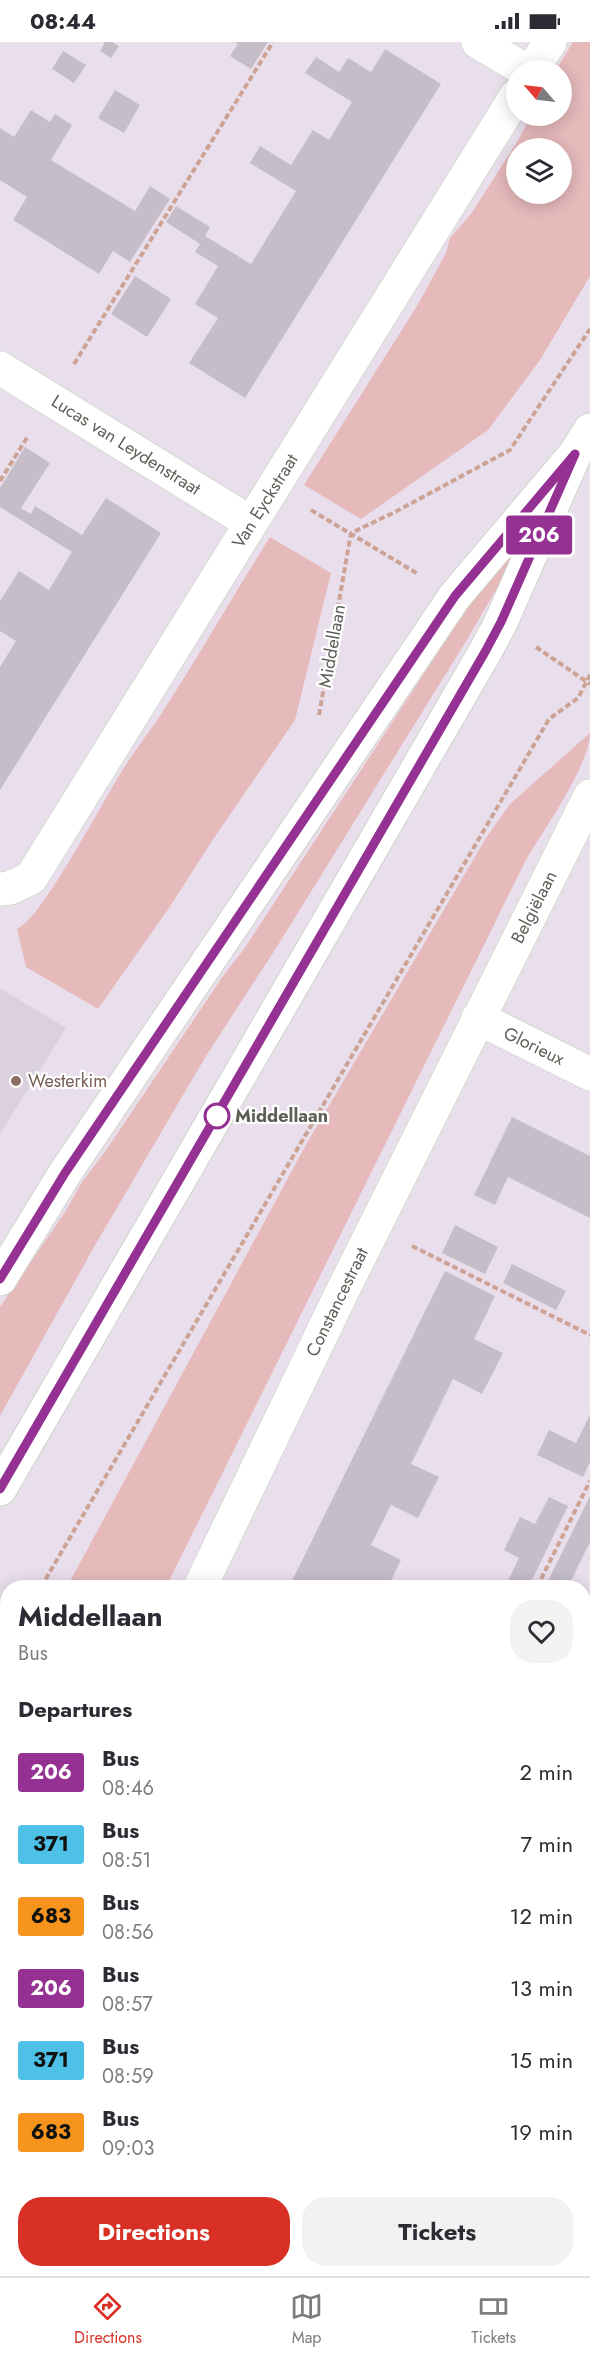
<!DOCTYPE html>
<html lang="en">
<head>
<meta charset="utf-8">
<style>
  :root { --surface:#fff; --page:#f2f2f3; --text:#2b2b33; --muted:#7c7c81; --line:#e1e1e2; --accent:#d93025 }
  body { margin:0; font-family:Jost,sans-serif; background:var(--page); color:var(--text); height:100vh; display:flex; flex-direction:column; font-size:22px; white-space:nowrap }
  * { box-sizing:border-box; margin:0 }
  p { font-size:20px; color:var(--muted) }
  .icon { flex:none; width:33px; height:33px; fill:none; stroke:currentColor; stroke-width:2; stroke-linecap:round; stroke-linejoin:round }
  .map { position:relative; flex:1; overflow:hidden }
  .panel { position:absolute; left:0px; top:1538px; width:591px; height:698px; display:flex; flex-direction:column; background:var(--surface); border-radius:24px 24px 0 0; box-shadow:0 3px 15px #0003 }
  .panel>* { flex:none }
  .badge { padding:0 12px; border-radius:4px; font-size:21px; line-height:39px }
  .needle { width:39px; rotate:298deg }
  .tools { position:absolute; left:506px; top:18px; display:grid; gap:12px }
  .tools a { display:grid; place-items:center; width:66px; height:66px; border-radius:50%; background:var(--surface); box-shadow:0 3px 15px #0003; font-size:30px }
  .map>.badge { position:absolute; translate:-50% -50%; box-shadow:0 0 0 3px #fff }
  h2 { padding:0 18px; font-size:22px; line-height:54px }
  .round { display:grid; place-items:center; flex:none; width:63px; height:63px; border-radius:24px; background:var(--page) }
  .overview { display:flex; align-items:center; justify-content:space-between; height:102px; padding:0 18px }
  h1 { font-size:28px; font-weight:700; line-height:45px }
  .button { display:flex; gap:12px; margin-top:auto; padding:12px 18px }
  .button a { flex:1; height:69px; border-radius:24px; background:var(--accent); color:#fff; font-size:24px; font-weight:700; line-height:69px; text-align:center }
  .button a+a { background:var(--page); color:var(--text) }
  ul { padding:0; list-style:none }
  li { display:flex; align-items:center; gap:18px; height:72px; padding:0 18px }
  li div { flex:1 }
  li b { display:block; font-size:22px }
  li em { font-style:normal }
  li .badge { min-width:66px; font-weight:700; text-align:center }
  .status { display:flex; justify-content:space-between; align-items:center; height:42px; padding:0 30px; background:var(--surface); direction:ltr }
  .status svg { height:16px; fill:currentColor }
  .tabs { display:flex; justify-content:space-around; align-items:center; height:84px; border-top:2px solid var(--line); background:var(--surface); font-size:16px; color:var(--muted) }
  .tabs a { display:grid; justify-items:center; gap:3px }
  .tabs .active { color:var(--accent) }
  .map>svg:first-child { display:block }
  .education { fill:#dbd0de }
  .green { fill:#e6b9bb; fill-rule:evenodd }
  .building { fill:#c5bec9 }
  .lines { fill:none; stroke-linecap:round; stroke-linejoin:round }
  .minor-casing { stroke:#d5dad2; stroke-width:35 }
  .secondary-casing { stroke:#ced4ca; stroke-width:35 }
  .path { stroke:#cca395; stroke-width:4; stroke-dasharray:6 3; stroke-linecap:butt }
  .minor { stroke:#fff; stroke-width:33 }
  .secondary { stroke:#fff; stroke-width:33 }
  .line-casing { stroke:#fff; stroke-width:14 }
  .line { stroke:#953192; stroke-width:9 }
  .education-dot { fill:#8d6e63; stroke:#fff; stroke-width:2 }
  .stop-dot { fill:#fff; stroke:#953192; stroke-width:3 }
  .labels { text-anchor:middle; stroke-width:4.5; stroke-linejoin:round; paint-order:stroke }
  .street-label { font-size:18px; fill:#5c6158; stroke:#fff }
  .education-label { font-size:18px; fill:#785e54; stroke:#fff; text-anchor:start }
  .stop-label { font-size:18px; font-weight:bold; fill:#5c6158; stroke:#fff; text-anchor:start }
</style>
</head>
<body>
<div class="status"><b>08:44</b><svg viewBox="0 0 49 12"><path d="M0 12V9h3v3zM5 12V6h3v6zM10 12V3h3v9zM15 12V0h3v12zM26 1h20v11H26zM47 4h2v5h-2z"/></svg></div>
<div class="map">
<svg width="590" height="2234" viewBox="0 0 590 2234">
  <rect width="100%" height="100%" fill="#e9dfec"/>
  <path class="education" d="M0 946 66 986 0 1092Z"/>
  <path class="green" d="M573 0H590V234L540 318 488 388 361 477 304 443 417 264 446 211 450 196 471 172 517 100 531 74H561V28H556ZM561 106V152H516V106Z
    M270 495 331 531 295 678 212 799 171 863 98 967 26 925 17 887C41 878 104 757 122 729 133 711 146 694 158 677 197 617 232 555 270 495Z
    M511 509V522L468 596 278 903 206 1014 94 1205 0 1374V1265L65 1170 82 1140 107 1107 223 934 244 907 482 543Z
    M590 691C590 723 542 790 525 820L166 1545H67L307 1101 486 796 510 762Z"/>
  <path class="building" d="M105 0H112L119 4 111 16 100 9Z
    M235 0H268L251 27 230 14 238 2Z
    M385 7 441 42 245 356 189 321 218 276 195 262 218 224 195 210 200 202 166 180 176 164 210 185 205 194 251 222 296 149 250 121 260 104 291 123 313 88 329 98 352 60 305 31 316 15 339 30 348 16 371 30Z
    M63 9 86 23 74 41 52 27Z
    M115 48 140 63 124 91 98 76Z
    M31 68 50 80 55 72 72 83 51 118 135 169 150 144 170 157 130 220 113 209 99 232 13 178 27 155 0 138V86L14 95Z
    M135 234 171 257 147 295 111 272Z
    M25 405 50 421 21 466 31 472 35 464 82 493 106 456 161 491 0 748V625L16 599 0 589V559L19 529 49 548 72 510 0 465V446Z
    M512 1075 590 1114V1176L508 1135 495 1163 474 1153Z
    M455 1183 498 1205 485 1232 442 1211Z
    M512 1222 566 1249 556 1268 503 1241Z
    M445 1229 495 1254 474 1297 503 1311 482 1352 453 1337 411 1422 439 1435 418 1476 391 1463 371 1503 401 1518 388 1545H289Z
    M590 1373V1420L583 1435 537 1413 549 1388 576 1401Z
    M590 1454V1500L568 1545H545Z
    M549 1455 568 1464 534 1534 528 1545H505L519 1516 504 1508 520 1475 535 1482Z
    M584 1726 590 1729V1855L584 1851Z
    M584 1917 590 1920V1946L584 1959Z
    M0 2006 8 2009V2023L0 2040Z
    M8 2153V2193L2 2204 0 2203V2170Z
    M249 2228H272L269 2234H250L247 2233Z
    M289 2228H345L343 2234H304Z
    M349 2228H518L533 2234H361Z"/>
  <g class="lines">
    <defs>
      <path id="minor" d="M478 0 525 28
        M532 28 550 0
        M0 326 251 481
        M0 847 10 846 31 836 516 54
        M478 976 590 1032
        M200 1545 342 1250 590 754
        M0 1806 8 1810
        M584 2119 590 2122"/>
      <path id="secondary" d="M0 1237 65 1131 455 554 575 412 590 388
        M0 1447 485 610 501 580 575 412"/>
    </defs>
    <use href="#minor" class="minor-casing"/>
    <use href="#secondary" class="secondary-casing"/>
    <path class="path" d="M74 322 273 0
      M0 439 28 394
      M311 468 418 532
      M536 605 590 642
      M319 673 351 491 395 470 510 408 590 287
      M412 1204 590 1293
      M41 1545 549 677 578 656 590 633
      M537 1545 590 1439
      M0 1614 8 1601
      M0 1718 8 1729
      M584 1721 590 1724
      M0 1879 8 1877
      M79 2234 82 2228
      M552 2234 554 2228"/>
    <use href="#minor" class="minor"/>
    <use href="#secondary" class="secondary"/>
  </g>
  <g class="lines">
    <defs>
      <path id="line" d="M0 1237 65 1131 455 554 575 412 501 580 485 610 0 1447"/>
    </defs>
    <use href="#line" class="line-casing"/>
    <use href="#line" class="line"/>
  </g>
  <circle class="education-dot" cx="16" cy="1039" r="6"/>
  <circle class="stop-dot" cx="217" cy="1074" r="12"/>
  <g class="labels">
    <g class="street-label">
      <text transform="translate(126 403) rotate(32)" y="6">Lucas van Leydenstraat</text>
      <text transform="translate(265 459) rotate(-58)" y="6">Van Eyckstraat</text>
      <text transform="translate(332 604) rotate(-80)" y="6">Middellaan</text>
      <text transform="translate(534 865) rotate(-63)" y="6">Belgiëlaan</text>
      <text transform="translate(534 1004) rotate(26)" y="6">Glorieux</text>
      <text transform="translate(337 1260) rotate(-64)" y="6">Constancestraat</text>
    </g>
    <g class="education-label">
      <text x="28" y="1045">Westerkim</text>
    </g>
    <g class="stop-label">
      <text x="235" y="1080">Middellaan</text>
    </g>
  </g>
</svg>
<div class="tools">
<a><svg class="needle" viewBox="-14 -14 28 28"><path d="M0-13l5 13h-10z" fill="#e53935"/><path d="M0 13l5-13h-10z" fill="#7c7c81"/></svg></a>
<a><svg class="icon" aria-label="layers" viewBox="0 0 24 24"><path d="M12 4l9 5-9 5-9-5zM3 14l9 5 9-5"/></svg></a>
</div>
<b class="badge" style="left:539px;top:493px;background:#953192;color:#fff">206</b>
<section class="panel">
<div class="overview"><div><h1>Middellaan</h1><p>Bus</p></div><a class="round"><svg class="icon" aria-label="heart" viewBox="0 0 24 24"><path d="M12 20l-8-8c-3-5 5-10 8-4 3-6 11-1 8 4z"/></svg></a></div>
<h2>Departures</h2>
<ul>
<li><span class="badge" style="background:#953192;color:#fff">206</span><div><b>Bus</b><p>08:46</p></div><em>2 min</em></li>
<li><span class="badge" style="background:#4ec1e8;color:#111">371</span><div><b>Bus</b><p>08:51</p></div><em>7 min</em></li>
<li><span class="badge" style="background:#f7941d;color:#111">683</span><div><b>Bus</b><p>08:56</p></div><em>12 min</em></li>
<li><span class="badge" style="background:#953192;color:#fff">206</span><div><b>Bus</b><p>08:57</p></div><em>13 min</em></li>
<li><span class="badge" style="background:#4ec1e8;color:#111">371</span><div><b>Bus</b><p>08:59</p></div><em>15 min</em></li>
<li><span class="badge" style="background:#f7941d;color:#111">683</span><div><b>Bus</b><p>09:03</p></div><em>19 min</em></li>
</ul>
<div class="button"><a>Directions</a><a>Tickets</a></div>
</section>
</div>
<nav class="tabs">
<a class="active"><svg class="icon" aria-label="directions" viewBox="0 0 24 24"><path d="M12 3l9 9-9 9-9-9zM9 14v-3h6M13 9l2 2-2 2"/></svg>Directions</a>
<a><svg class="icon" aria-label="map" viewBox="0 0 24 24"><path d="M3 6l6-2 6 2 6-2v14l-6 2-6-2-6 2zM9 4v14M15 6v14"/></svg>Map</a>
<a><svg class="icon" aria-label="tickets" viewBox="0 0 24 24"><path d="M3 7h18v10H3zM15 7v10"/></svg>Tickets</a>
</nav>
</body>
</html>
